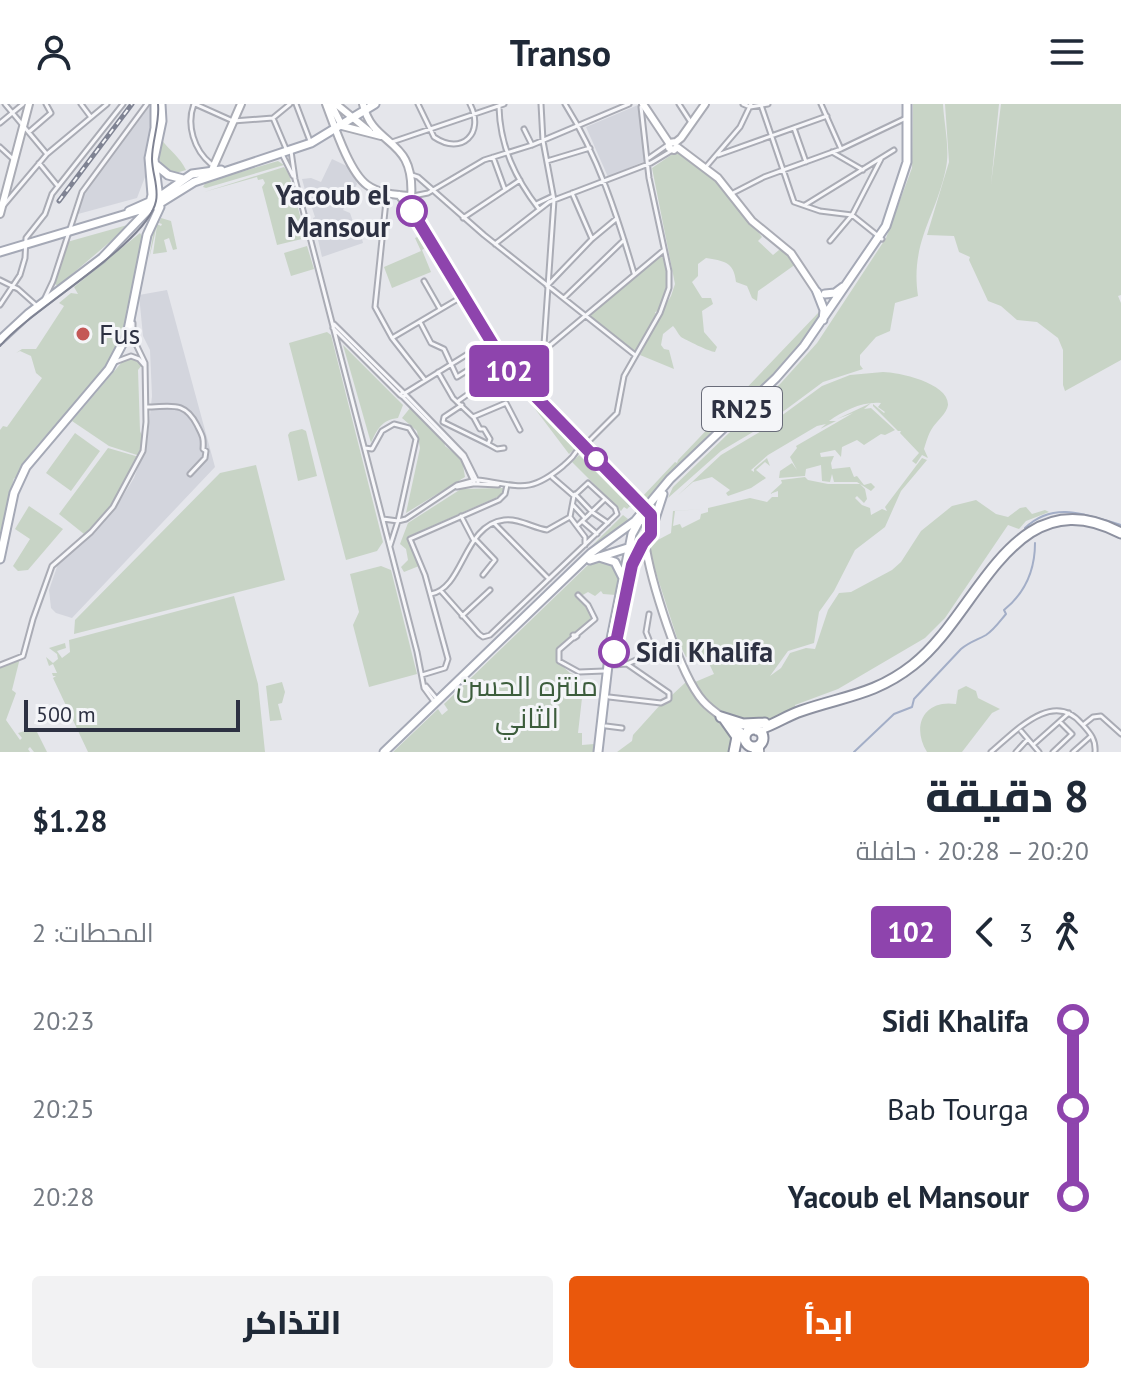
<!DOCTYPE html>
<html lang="ar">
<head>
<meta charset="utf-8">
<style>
  :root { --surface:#fff; --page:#f2f2f3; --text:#1f2937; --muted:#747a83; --accent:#ea580c }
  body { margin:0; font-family:"PT Sans",Cairo,sans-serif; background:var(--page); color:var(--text); direction:rtl; height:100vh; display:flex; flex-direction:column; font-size:30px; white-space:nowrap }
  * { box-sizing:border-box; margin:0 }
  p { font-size:26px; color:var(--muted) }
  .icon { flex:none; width:44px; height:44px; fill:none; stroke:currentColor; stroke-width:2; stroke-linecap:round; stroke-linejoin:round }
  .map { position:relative; height:648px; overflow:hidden; direction:ltr }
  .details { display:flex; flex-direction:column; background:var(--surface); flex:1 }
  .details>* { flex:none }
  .badge { padding:0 16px; border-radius:6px; font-size:28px; line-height:52px }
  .scale { position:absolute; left:24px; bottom:20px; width:216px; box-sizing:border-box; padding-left:8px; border:4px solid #2d3142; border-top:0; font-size:22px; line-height:28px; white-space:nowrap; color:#2d3142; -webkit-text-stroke:6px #f4f5f8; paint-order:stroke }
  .map>.badge { position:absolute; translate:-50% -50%; box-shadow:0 0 0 4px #fff }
  .legs { display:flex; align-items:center; gap:12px; height:88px; padding:0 32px; font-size:26px }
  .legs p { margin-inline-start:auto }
  .head { display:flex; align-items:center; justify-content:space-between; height:136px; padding:0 32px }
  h1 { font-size:44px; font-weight:800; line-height:60px }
  .cta { display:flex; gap:16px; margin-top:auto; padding:16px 32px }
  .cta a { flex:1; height:92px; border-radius:8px; background:var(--accent); color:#fff; font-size:32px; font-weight:800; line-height:92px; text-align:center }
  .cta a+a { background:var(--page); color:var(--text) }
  ul { padding:0 32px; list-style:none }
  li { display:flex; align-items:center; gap:28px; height:88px; font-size:30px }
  li i { display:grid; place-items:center; width:12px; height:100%; margin:0 10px; background:currentColor }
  li i::after { content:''; width:20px; height:20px; margin:-10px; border:6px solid; border-radius:50%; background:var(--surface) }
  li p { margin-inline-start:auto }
  li:first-child i { background:linear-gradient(#0000 50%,currentColor 0) }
  li:last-child i { background:linear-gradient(currentColor 50%,#0000 0) }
  header { display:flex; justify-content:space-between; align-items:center; height:104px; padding:0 32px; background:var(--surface); font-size:36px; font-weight:800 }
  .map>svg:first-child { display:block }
  .built { fill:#d3d5dd }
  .green { fill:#c8d4c6 }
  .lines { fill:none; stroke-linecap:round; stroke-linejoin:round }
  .stream { stroke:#a3aec7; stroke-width:2 }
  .street-casing { stroke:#aaacb5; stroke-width:7 }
  .secondary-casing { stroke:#aaacb5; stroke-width:10 }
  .primary-casing { stroke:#a5a9b6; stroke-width:11 }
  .highway-casing { stroke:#8d91a0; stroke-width:13 }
  .street { stroke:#f7f7fa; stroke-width:3 }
  .secondary { stroke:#fff; stroke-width:6 }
  .primary { stroke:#fff; stroke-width:7 }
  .highway { stroke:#fff; stroke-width:9 }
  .tram { stroke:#7f8393; stroke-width:2 }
  .rail-casing { stroke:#7f8393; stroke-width:5 }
  .rail { stroke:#f4f5f8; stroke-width:2; stroke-dasharray:6; stroke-linecap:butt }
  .line-1-casing { stroke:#fff; stroke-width:18 }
  .line-1 { stroke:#8e44ad; stroke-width:12 }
  .stop-1-dot { fill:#fff; stroke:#8e44ad; stroke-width:4 }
  .poi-dot { fill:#c45856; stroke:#f4f5f8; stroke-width:3 }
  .labels { text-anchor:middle; stroke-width:6; stroke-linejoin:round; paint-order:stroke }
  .shield { fill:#f4f5f8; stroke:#696c79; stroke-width:2 }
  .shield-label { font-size:26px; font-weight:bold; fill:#2d3142 }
  .stop-label { font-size:28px; font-weight:bold; fill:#2d3142; stroke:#f4f5f8; text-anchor:end }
  .poi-label { font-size:28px; fill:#2d3142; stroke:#f4f5f8; text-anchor:start }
  .park-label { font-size:28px; fill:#3c5d3c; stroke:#f4f5f8 }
</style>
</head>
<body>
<header><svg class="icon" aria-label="menu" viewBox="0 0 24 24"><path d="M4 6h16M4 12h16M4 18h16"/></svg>Transo<svg class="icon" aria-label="person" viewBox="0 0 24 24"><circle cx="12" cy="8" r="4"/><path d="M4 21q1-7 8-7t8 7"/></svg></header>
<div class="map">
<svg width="1121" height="648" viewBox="0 0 1121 648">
  <rect width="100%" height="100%" fill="#e5e6eb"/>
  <path class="built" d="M151 0V25L144 51 145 73 137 94 78 110 77 106 82 92Z
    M638 1 645 57 608 73 586 23Z
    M332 55 351 64 357 80 343 106 350 109 359 135H362L363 139 322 153 313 114 315 113 312 104 315 98 308 97 302 75 311 74 321 78Z
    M167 186 215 363 72 514 56 509 51 504 49 486 58 460 92 430 118 400 134 374 147 339 152 292 150 246 143 232 139 191Z"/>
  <path class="green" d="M913 0H943C944 20 950 44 946 64 936 113 910 138 918 192L895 199 890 227 876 233 860 251V261L863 265 823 278 765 321 721 347 668 394 673 383 781 279 817 239 886 134 912 64Z
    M945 0H999L991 80 1001 0H1121V191L1118 192 1121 199V256L1065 287 1063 281V246L1058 234 1037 218 1017 216 1001 202 988 197 969 156 970 153 959 148 954 132 927 131 949 58Z
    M161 35C169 46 180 53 186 66L176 69 163 65 158 51Z
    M677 47 720 79 762 133 758 137 773 151 779 146 787 148 796 160 758 187 757 197 752 194 747 182 736 178C734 157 723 157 706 154L698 160V172L692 178 702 194H711L713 200 702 207 704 228 717 243 715 248C710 248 686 236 681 233 678 230 676 225 673 222L663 230 661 241 664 245 669 246 674 265 640 251 654 222 632 250 586 211 660 152 665 155 670 182 660 207 655 208 658 214 671 192 675 180 652 64Z
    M278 57 284 61 206 84 203 83 206 78Z
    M284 63 289 70 306 134 277 141 262 83 265 79 263 75 258 76 257 73 204 88Z
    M161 114 171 117 177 145 173 146 169 134 164 136 167 148 153 150 157 121 149 155 155 119 161 122 162 120 159 119Z
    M131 120 58 182 55 180 67 138Z
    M140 129 143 134 129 204 126 205 129 207 125 230 114 254 34 345 16 378V375L14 374 0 430V326L3 322 7 323 42 274 36 269 31 252 20 247 16 249 22 245H36L64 202 59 199 71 189 78 190 74 183Z
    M422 131 427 143 422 146 431 168 392 184 384 163 421 147 415 134Z
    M307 142 314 165 291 172 284 149Z
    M822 207C805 245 772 274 742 301 710 331 677 361 649 394L642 393 675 358 677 359 678 356 819 208Z
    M327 228 331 231 383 438 377 447 346 456 289 239Z
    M343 241 403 301 398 314C382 316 377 325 371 339Z
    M131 253 142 261 138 266 140 327 144 337 140 352 109 342 72 317 122 258Z
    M883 268C898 268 949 279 948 301 947 309 937 317 933 323 928 330 926 339 924 345L928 354 922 351 916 360 912 357 919 349 900 329 901 327H898L873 302V300L884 309 885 308 878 303 881 299C863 297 843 307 829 317H836L820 325 826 320 817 322 768 351 751 366 754 368V365L767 354 770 362 765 358 756 366 766 374 751 384 728 392 726 389 730 386 712 373 693 378 677 392 721 351 758 329 822 282 850 271Z
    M517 281 577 343 569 350Z
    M871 299 864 305 871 304 895 326 885 331 881 330 864 341 857 336 842 343 841 353 835 346 820 349 821 353 834 352 831 359 832 365 850 363 854 373 857 372 864 381 871 379 875 383 871 387 857 378H834L832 370 830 378 822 377 821 361 806 365 805 372 779 374 780 367 792 359 797 366 790 353 797 344 796 342 853 309 837 315Z
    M410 304 444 337 445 342 462 355 465 373 406 409 420 344 417 327 402 314Z
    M302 325 306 327 317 372 298 377 288 331 290 328Z
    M75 329 100 347 71 387 46 369Z
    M108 344 139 353 112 403 84 430 59 410Z
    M579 351 630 402 627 405 624 403 621 407 572 358Z
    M922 354 927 356 901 387 885 423 855 446 834 487 819 508 814 539 788 547 770 572 781 564 790 549 806 544 815 545 828 506 839 489 851 488 892 466 901 458 921 427 952 402 976 396 996 410 1008 413 1020 404 1026 403 1032 410 1045 406 1049 408 1026 417 1019 425 1008 421 945 514 925 534 838 585 795 601 796 604C783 610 767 619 752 618 728 618 706 599 695 578L714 570 706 553 692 560 690 553H686L678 537 649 447 654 438 671 429 673 407 703 405 675 407 673 422 680 420 682 424 700 415 701 410 708 408V404L750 394 767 398 772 393H778V387L770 390 782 379 781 376 805 373 808 376 828 380H860L865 385 867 395 864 399 857 392 855 394 862 401 870 404 871 411 882 405 887 407 885 403Z
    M256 361 285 476 74 530 75 516 220 369Z
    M503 384 502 391 409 432 419 462 404 468 401 463 408 456 406 445 400 440 408 419 461 385Z
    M29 402 63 425 28 466 18 467 13 462 30 435 15 425Z
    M623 411 628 415 621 425 437 592H435L525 508Z
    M604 456 611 458 609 462 613 460 620 472 616 491 603 490 601 487 595 492 588 488 581 492 578 490 576 493 588 503 593 516 556 546 557 557 570 569 579 572 575 584 583 589 600 591 582 594 578 629H582V641L594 640V648H393L438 605 442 611 448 606 444 600 588 461Z
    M381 462 391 466 417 570 369 583 353 521 359 508 350 470Z
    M234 492 258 580 265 648H88L53 574 56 572H53L52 569H57L53 560 49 562 46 553 53 559 58 555 57 550 49 544 65 539 66 544 57 547 62 554 70 548 69 536Z
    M20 554 12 586 16 589 6 616 20 636 22 634 18 629 35 624 47 648H34L30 643 28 645 30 648H0V562Z
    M282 578 285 588 282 599 278 600 282 616 270 617 266 582Z
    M686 578 697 596 730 625 734 630V643L729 648H617L632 637 633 631 661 600 669 598 672 591Z
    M966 582 976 587 978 594 1000 605 992 609 962 648H927C911 622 924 595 956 600L958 586Z"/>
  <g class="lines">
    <path class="stream" d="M1025 424C1054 396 1087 411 1121 421
      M854 648 894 610 912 603 914 595 961 545C969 538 977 536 986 531 994 526 1000 517 1006 510L1004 506C1025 489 1035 466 1035 439"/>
    <defs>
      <path id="street" d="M5 0 46 49
        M81 0 90 12
        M194 0C186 21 194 46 211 60
        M195 0 233 17 273 14 290 0
        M296 0 310 37
        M418 0 434 33C462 52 485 29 470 0
        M565 0C598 52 617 111 634 169
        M679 0 690 17
        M743 0 750 3 768 0
        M821 0 841 45
        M761 1 794 98 820 107 852 111 882 135
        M499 3C500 42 515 74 539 105
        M273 14 287 47
        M0 19 23 0
        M794 24 806 58
        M524 25 532 41
        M29 28 51 9 46 0
        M392 38 504 0
        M0 43 13 55
        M291 47 295 75 417 548 424 584 435 599
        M832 48 863 66
        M282 50 293 72
        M718 51 827 12
        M493 53 505 86
        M649 54 669 40
        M547 57 590 44
        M39 59 57 81
        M705 64 740 23 751 0
        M412 71 418 73 484 131 635 251
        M572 89 592 135
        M731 90 764 73 841 45 904 15
        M413 92 428 89 484 56 532 41 629 0
        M386 97 375 203 392 234 425 276
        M536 100 553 92
        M4 101 47 50 107 0
        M805 101 894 46
        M463 114 520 76
        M830 137 852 111 881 55
        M495 140 549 98 651 59 671 47
        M0 176 18 185 36 201
        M424 177 440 205
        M547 182 592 135 616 115
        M564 194 624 136
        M44 196 53 177 82 88 147 0
        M0 201 20 171 25 154 26 134 45 110 52 90 123 0
        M420 218 431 239 444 245 457 273 484 256
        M334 220 403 288
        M333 224 400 291 403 288 406 291 403 293 400 291
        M392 234 458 195
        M542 248 664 146
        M115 258 131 252 139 255 145 262
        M438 268 453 294 473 313 506 299 520 326
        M405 289 487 238
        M531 289 540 272
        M406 291 464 351 476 375
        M403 293 463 354 473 376
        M536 293 541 284 554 96 543 37 541 0
        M457 298 471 288
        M462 301 444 313 443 318 488 340 490 335 484 325H480L474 314
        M146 303C171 303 184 296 197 321 202 331 204 333 203 345L206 347 205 354 190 370
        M488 340 497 345 504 344
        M584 342 617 309 624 272 660 209 669 184V167L649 74 641 3
        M365 344 372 345 382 327 394 320 409 324 416 335 398 417 390 442
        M552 373 574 392 570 413 585 433V441
        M478 376C519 381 528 391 563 362 568 357 572 355 576 348
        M478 380H474V376H478V380L498 381
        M457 383 473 380
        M575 390 592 408 608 419
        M573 401 584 413
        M461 412 474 437
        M383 415 398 417 406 415 457 381 472 377
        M582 417 597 430
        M494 419 549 475
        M577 422 605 395
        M475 435 495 456 483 471
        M441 487 479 530 483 533 490 531 617 410 615 404 588 379 574 392
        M431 490C464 484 463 421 504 416 519 414 533 424 547 426L570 413
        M649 510 646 528 654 548
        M462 512 490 486
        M573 531H576L577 532 574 534Z
        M576 531 595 515 588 501 578 491
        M574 533 559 546V557L579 568 604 567
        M0 561 23 552 33 515 52 462 91 428 113 403 143 347 146 318 145 259 133 234V219
        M613 561 627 560 673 540
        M422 571 445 564 448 555 425 471 410 435 499 396 505 390 507 381
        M426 582 436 594
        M609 593 661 599 669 595V589L627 560
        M1083 621 1093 613 1101 612 1121 630
        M606 622 622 624
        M1021 627 1039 648
        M1033 641 1069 609
        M991 648C1015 628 1053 585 1082 620 1090 629 1096 635 1095 648
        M1016 648 1028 635
        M1053 648 1072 630 1060 618
        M1073 648 1091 632"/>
      <path id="secondary" d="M326 0C334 21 349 68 367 81 379 90 397 91 411 92
        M331 0 342 22 381 32
        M336 0 369 27
        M363 0C373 45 416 31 411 95
        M643 0 669 39V44L674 46 677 43 718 74 752 117 791 149 819 191
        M669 39 676 38 681 34 705 0
        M212 66 241 0
        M399 91 415 111 488 237 506 262 619 383
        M0 110 29 0
        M541 284 546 303
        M626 385 637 395
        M637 396 650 409 652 418
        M645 438C650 474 679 570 703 597 715 611 734 618 746 633
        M754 643 755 648
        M760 648V641"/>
      <path id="primary" d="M156 61 168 71 183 75
        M129 107 156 95 192 70 221 66
        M0 148 157 101 194 78 311 39 375 0
        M817 188 824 206 823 216
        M825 190 835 189 843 183
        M0 236 28 210 102 154 148 106 152 91 149 54 155 24V0
        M618 381 633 398
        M653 421 663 390
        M599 453 615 458 623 474
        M0 455 14 389 26 363 109 265 127 231 147 131 160 103 154 55 162 17 161 0
        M590 456 640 440
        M627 484 633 458 651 430 652 418 649 414 640 417
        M384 648 591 449 635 417 670 375 776 274 804 242 886 122 907 58V0
        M598 648 611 535 632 430 638 419"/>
      <path id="highway" d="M721 613 743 620 765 619
        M725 616 737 633 734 648
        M745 634a9 9 0 1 1 18 0a9 9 0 1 1-18 0Z
        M757 626C772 622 786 612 801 607 844 592 875 591 913 561 979 510 1012 372 1121 429"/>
    </defs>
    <use href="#street" class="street-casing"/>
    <use href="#secondary" class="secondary-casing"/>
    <use href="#primary" class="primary-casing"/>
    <use href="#highway" class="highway-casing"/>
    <use href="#street" class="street"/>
    <use href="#secondary" class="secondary"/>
    <use href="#primary" class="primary"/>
    <use href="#highway" class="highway"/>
    <path class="tram" d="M0 242C32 204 148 139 156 97 159 83 152 69 152 55 152 36 160 19 158 0"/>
    <defs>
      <path id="rail" d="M59 97 132 0"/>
    </defs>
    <use href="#rail" class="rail-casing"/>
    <use href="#rail" class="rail"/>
  </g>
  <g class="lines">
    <defs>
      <path id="line-1" d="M412 107 506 262 651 411V430L643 439 632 461 614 548"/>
    </defs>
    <use href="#line-1" class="line-1-casing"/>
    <use href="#line-1" class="line-1"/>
  </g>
  <g class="stop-1-dot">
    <circle cx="412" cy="107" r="14"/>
    <circle cx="596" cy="355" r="10"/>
    <circle cx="614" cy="548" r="14"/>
  </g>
  <circle class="poi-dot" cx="83" cy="230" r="8"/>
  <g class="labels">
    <rect class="shield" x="702" y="283" width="80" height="44" rx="6"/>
    <g class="shield-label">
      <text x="742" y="314">RN25</text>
    </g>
    <g class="stop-label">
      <text x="390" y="101">Yacoub el<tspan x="390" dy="32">Mansour</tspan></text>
      <text x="636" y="558" text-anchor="start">Sidi Khalifa</text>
    </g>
    <g class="poi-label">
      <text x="99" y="240">Fus</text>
    </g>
    <g class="park-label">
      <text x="527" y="592">منتزه الحسن<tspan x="527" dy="32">الثاني</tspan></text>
    </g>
  </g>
</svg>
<div class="scale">500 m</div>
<b class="badge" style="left:509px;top:267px;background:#8e44ad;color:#fff">102</b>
</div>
<section class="details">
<div class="head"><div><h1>8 دقيقة</h1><p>20:20 – 20:28 · حافلة</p></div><b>$1.28</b></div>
<div class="legs"><svg class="icon" aria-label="walk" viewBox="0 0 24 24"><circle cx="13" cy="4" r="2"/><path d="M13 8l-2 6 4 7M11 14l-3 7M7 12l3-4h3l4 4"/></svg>3<svg class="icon" aria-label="back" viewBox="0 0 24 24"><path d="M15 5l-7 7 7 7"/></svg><b class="badge" style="background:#8e44ad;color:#fff">102</b><p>المحطات: 2</p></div>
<ul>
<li><i style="color:#8e44ad"></i><b>Sidi Khalifa</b><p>20:23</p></li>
<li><i style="color:#8e44ad"></i><span>Bab Tourga</span><p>20:25</p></li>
<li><i style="color:#8e44ad"></i><b>Yacoub el Mansour</b><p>20:28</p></li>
</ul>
<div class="cta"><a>ابدأ</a><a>التذاكر</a></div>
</section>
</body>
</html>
